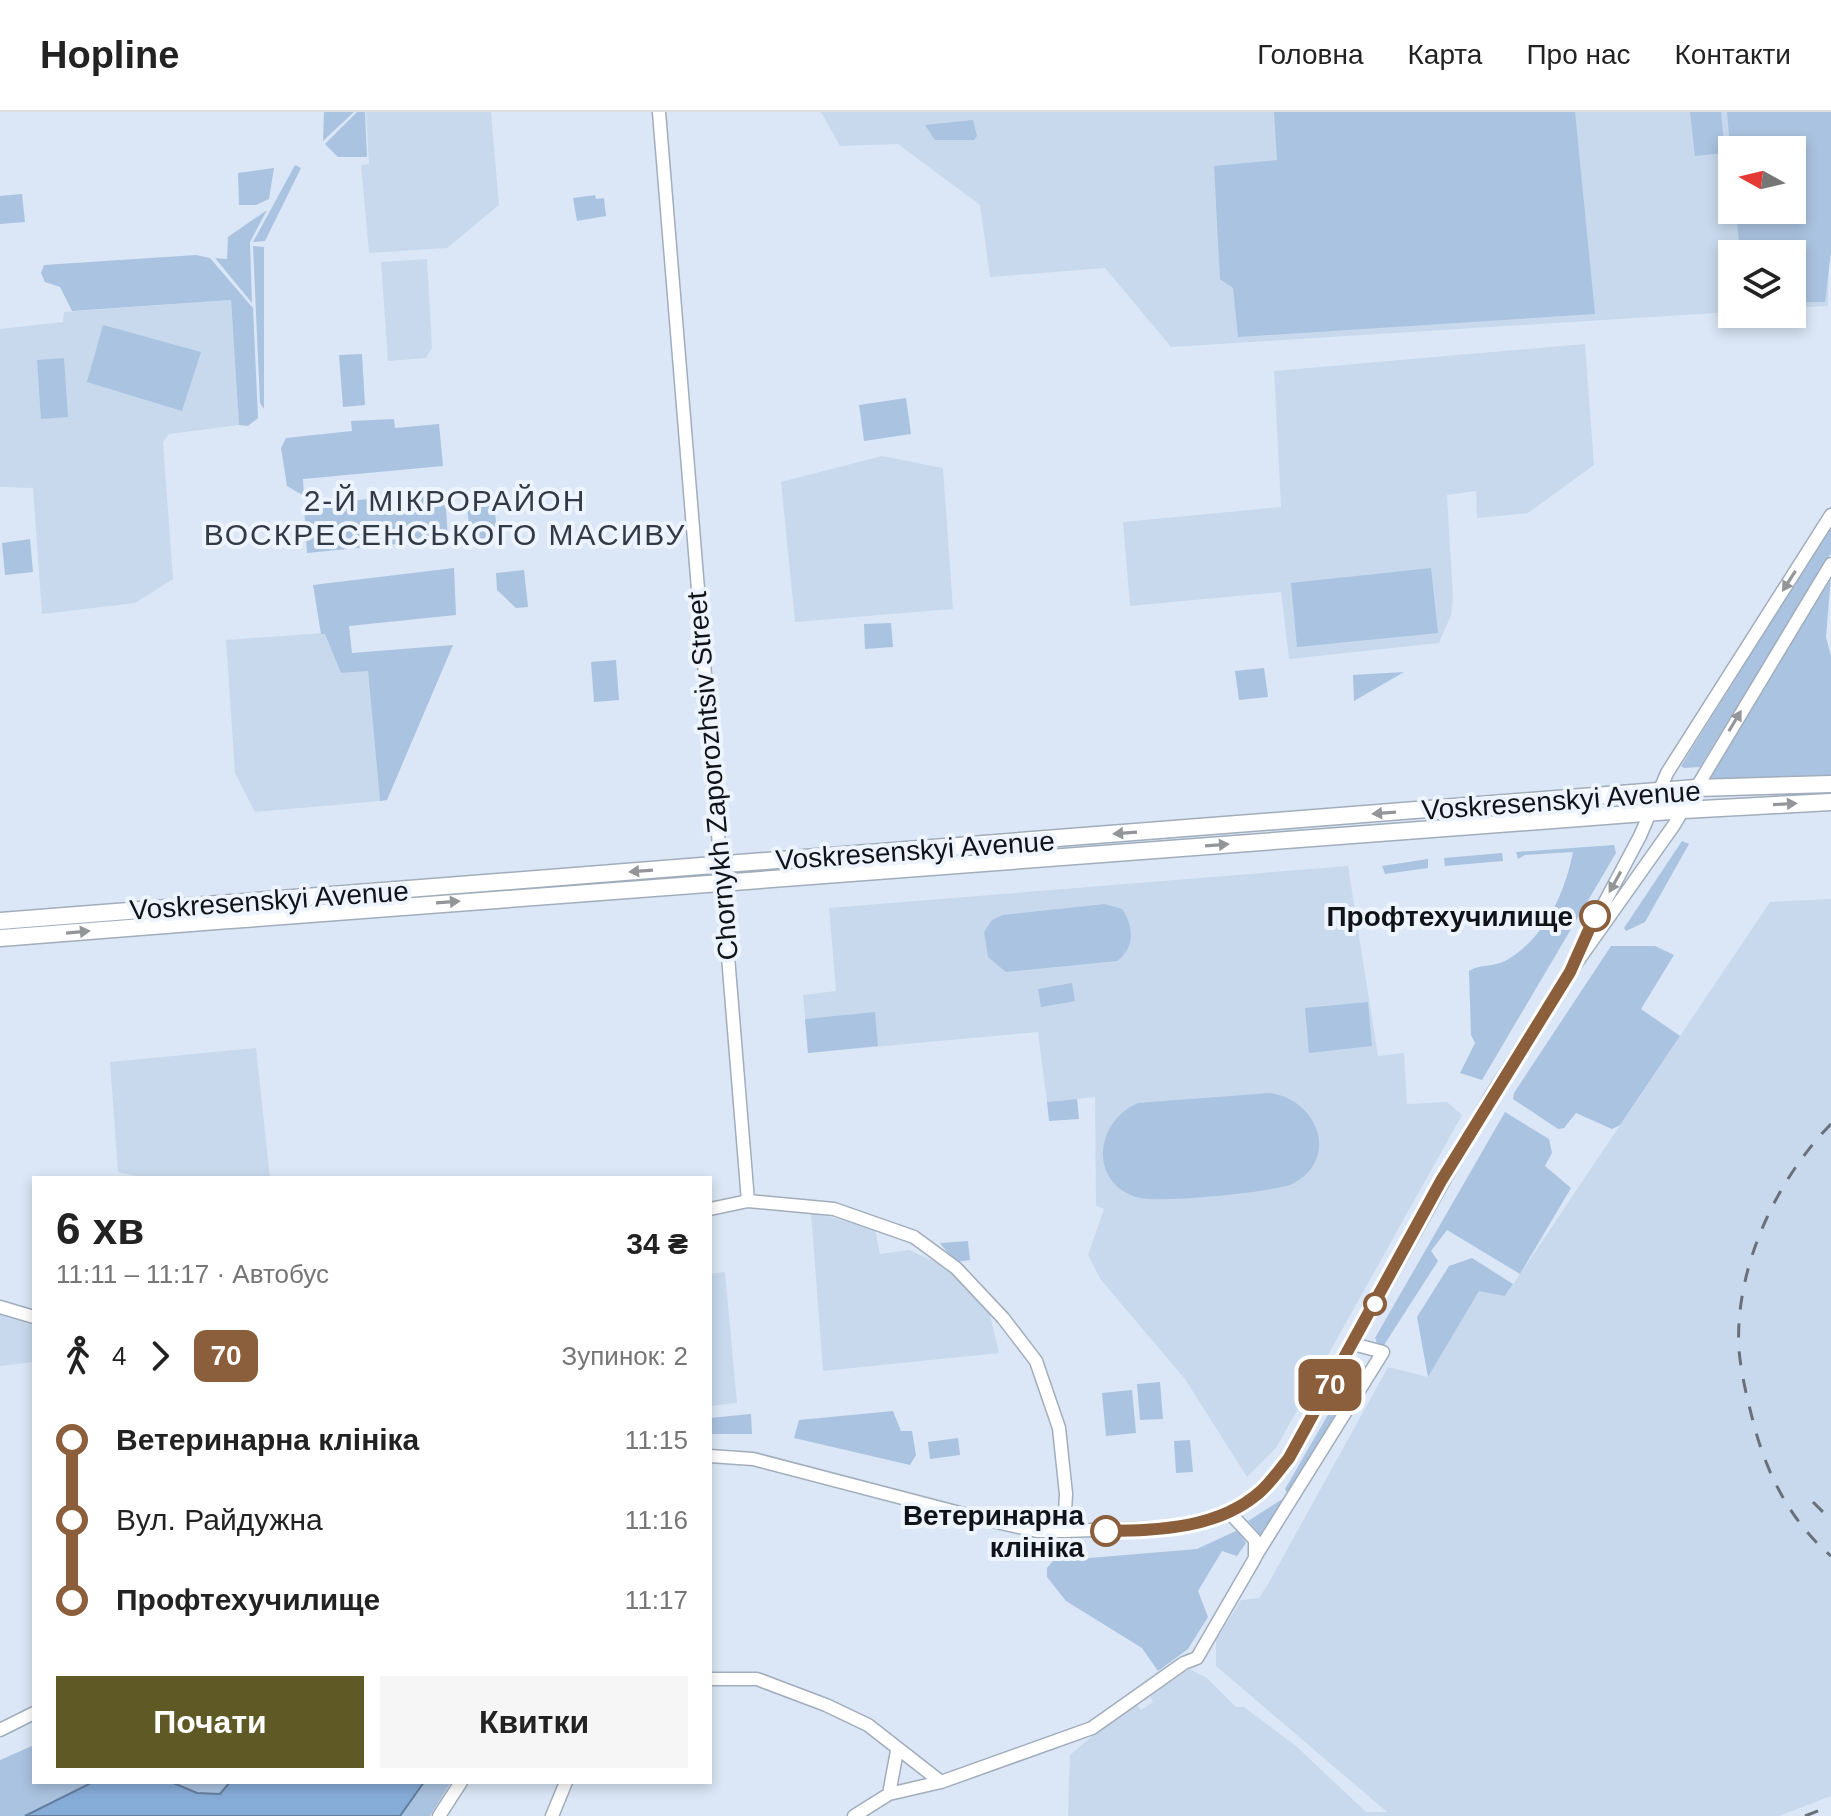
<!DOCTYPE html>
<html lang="uk">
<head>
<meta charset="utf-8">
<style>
  :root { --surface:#fff; --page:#f6f6f6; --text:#222; --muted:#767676; --line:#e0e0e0; --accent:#5f5926 }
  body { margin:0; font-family:Arial,sans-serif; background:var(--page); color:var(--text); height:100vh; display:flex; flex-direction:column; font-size:30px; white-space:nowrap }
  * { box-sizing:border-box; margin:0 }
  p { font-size:26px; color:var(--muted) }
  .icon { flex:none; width:44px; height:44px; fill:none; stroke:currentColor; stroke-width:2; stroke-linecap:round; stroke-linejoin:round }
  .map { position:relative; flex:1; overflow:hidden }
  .sheet { position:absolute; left:32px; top:1064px; width:680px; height:608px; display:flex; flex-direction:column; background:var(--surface); border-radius:0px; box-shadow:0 4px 12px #0003 }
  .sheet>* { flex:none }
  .badge { padding:0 16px; border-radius:12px; font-size:28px; line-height:52px }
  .needle { width:52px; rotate:278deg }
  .buttons { position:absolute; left:1718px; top:24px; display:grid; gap:16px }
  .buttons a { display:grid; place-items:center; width:88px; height:88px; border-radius:0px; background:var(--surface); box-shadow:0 4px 12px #0003; font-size:40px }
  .map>.badge { position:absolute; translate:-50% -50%; box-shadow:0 0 0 4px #fff }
  .legs { display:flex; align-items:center; gap:12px; height:88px; padding:0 24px; font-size:26px }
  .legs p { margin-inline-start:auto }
  .overview { display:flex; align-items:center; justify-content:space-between; height:136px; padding:0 24px }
  h1 { font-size:44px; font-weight:700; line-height:60px }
  .primary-button { display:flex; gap:16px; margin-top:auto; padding:16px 24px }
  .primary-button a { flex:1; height:92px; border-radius:0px; background:var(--accent); color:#fff; font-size:32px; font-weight:700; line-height:92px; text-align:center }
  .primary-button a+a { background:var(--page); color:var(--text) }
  ul { padding:0 24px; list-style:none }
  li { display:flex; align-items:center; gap:28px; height:80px; font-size:30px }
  li i { display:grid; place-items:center; width:12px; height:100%; margin:0 10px; background:currentColor }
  li i::after { content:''; width:20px; height:20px; margin:-10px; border:6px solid; border-radius:50%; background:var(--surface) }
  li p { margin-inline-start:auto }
  li:first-child i { background:linear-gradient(#0000 50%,currentColor 0) }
  li:last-child i { background:linear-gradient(currentColor 50%,#0000 0) }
  header { display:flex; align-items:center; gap:48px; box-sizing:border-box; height:112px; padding:0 40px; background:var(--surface); border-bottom:2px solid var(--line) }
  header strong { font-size:38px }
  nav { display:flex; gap:44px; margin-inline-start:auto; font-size:28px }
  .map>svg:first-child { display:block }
  .built { fill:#c8d9ed; fill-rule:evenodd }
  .green { fill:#aac3e0 }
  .water { fill:#86acd8; stroke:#637e9f; stroke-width:2 }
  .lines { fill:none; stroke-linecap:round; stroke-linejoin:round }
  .minor-casing { stroke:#a1adbb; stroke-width:15 }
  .major-casing { stroke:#a1adbb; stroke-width:19 }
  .minor { stroke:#fff; stroke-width:12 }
  .major { stroke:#fff; stroke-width:16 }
  .rail { stroke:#69707a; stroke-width:3; stroke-dasharray:14 14; stroke-linecap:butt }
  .oneway { fill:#939598 }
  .line-1-casing { stroke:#fff; stroke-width:18 }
  .line-1 { stroke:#8b5e3c; stroke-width:12 }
  .stop-1-dot { fill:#fff; stroke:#8b5e3c; stroke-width:4 }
  .labels { text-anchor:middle; stroke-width:8; stroke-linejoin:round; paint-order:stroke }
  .street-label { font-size:28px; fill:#101419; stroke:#edf4fd }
  .stop-label { font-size:28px; font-weight:bold; fill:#101419; stroke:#edf4fd; text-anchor:end }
  .neighbourhood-label { font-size:30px; letter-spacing:2px; fill:#313a46; stroke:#edf4fd }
</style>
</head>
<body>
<header>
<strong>Hopline</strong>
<nav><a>Головна</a><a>Карта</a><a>Про нас</a><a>Контакти</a></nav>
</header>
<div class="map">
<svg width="1831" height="1704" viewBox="0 0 1831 1704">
  <rect width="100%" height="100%" fill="#dbe7f6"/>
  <path class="built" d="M366 0H491L499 93 447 136 369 141 361 53 369 52Z
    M821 0H1831L1828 194 1792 196V142H1732V200L1171 235 1105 156 990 165 980 93 898 32 840 34ZM1732 38H1792V98H1732Z
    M427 147 432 236 426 246 388 249 381 150Z
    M231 188 239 313 169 322 163 330 173 467 135 491 42 502 33 376 0 375V217L63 210 64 200Z
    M1585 232 1594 353 1528 401 1477 406 1476 379 1447 383 1453 486 1451 503 1439 531 1289 547 1281 480 1130 494 1123 410 1281 395 1274 259Z
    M882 344 943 356 953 497 795 510 781 370Z
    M324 521 368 558 380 689 255 700 235 661 226 528Z
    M1348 754 1378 944 1404 941 1407 992 1447 990 1462 1003 1276 1336 1247 1365 1185 1267 1101 1168 1088 1143 1104 1097 1096 1094 1095 985 1047 990 1038 920 808 941 803 883 836 879 829 796Z
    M1831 787V1684L1779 1704H1068L1070 1643 1103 1615 1137 1593 1141 1598 1153 1590 1150 1584 1190 1557 1207 1566 1236 1595H1244L1296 1634 1366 1700H1387L1216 1554V1528L1241 1488 1259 1486 1268 1472 1388 1255 1428 1265 1479 1178 1506 1183 1770 790Z
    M256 936 270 1066H146L118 1060 110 950Z
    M811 1100 875 1117 880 1142 909 1138 949 1156 990 1203 999 1241 823 1259Z
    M725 1160 737 1291 710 1294V1162Z
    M0 1201 34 1213V1250L0 1254Z"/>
  <path class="green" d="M324 0H354L323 29Z
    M357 0H365L367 45H338L325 32Z
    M1274 0H1575L1595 202 1238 225 1233 176 1220 167 1214 54 1277 48Z
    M1690 0H1721L1725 41 1695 44Z
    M1727 0H1831V140L1825 190H1792V142H1740L1736 98H1792V38H1732V58Z
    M973 8 977 24 974 28H935L925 13Z
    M295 53 301 56 265 129 253 130Z
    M274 56 269 87 256 93H239L238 61Z
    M22 82 25 110 0 112V84Z
    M595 83 596 87 604 86 606 104 577 109 573 86Z
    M267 98 250 130 252 191 215 146 227 147 228 125Z
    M253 134 264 135V297L260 291Z
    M196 143 210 146 253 196 258 306 248 314 239 313 231 188 72 199 60 175 45 170 41 161 44 153Z
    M103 213 201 240 182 299 87 270Z
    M362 242 365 293 343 295 339 243Z
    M64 246 68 305 41 307 37 248Z
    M906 286 911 322 864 329 859 293Z
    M394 307 395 316 439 312 443 354 303 367 304 384 287 374 281 336 286 326 352 319 351 309Z
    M445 380 448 427 307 441 304 393Z
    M493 383 498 427 471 430 466 386Z
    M1831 414V441L1700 655 1684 656 1681 654Z
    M30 427 33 460 5 463 2 431Z
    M454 456 456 503 349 514 352 541 453 533 387 688 380 689 368 559 341 561 325 522H321L313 473Z
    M1431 456 1438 521 1297 535 1291 471Z
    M524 458 528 495 516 496 497 478 496 461Z
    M1831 464 1826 525 1831 544V664L1709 667Z
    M891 511 893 535 865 537 864 512Z
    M616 548 619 588 594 590 591 550Z
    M1264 556 1268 585 1239 588 1235 559Z
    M1404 560 1354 589 1353 563Z
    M1682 729 1689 732 1645 810 1626 819 1624 816Z
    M1614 733 1616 741 1482 968 1460 961 1475 931 1471 923 1469 859C1480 852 1494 855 1505 849 1544 828 1565 781 1573 740L1525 743 1518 747 1516 740Z
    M1502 741 1503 749 1445 754 1444 746Z
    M1428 747V756L1385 762 1382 754Z
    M1105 792 1122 797C1134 814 1135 836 1117 849L1006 860 988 845 984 820 992 808 1003 803Z
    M1611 834H1655L1674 843 1641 897 1680 924 1620 1013 1612 1017 1576 1001 1564 1016 1558 1017 1513 987 1514 981Z
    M1072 871 1075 889 1041 895 1038 877Z
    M1368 890 1372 934 1309 941 1305 896Z
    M875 900 878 934 808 941 805 907Z
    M1270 981C1319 988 1340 1048 1292 1072 1275 1080 1160 1091 1140 1086 1088 1073 1094 1010 1138 991Z
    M1077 987 1079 1007 1049 1009 1047 990Z
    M1505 1000 1549 1027 1552 1041 1545 1054 1571 1076 1520 1162 1447 1118 1431 1139 1438 1149 1384 1233 1378 1234 1375 1226Z
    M968 1129 970 1148 955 1150 940 1131Z
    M1472 1146 1513 1172 1505 1184 1479 1179 1428 1265 1417 1205 1449 1154Z
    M1358 1251 1365 1253V1258L1288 1382 1285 1377Z
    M1160 1270 1163 1307 1140 1308 1137 1272Z
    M1132 1278 1136 1321 1106 1324 1102 1281Z
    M893 1299 901 1319H912L916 1343 910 1353 794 1326 799 1308Z
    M751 1302 752 1322H710V1306Z
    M958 1326 960 1343 930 1347 928 1330Z
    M1190 1328 1193 1360 1176 1361 1174 1329Z
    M1281 1388H1284L1261 1424 1248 1409Z
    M1238 1418 1246 1431 1237 1444 1222 1439 1198 1479 1208 1505 1188 1537 1158 1559 1142 1536 1066 1489 1047 1465V1456L1053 1449 1197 1437Z
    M34 1633V1670H93L25 1704H0V1648Z
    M171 1670H230L220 1682 197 1681Z
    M424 1670H451L430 1704H400Z"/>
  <path class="water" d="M93 1670H171L197 1681 220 1682 230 1670H424L400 1704H25Z"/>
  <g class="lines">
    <defs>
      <path id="minor" d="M659 0 748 1089
        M1581 835 1640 724 1667 661 1831 403
        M710 1097 748 1089 834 1097 914 1125 956 1156 1003 1206 1036 1249 1059 1316 1066 1382 1064 1419
        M0 1195 34 1205
        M710 1344 753 1347 979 1406 1037 1419H1064L1185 1415 1229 1400 1260 1380 1289 1346 1491 984 1570 860 1674 713 1831 452
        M1255 1445 1383 1240 1353 1232
        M710 1567H757L826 1593 868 1613 941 1670
        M0 1618 34 1601
        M889 1682 897 1639
        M439 1704 461 1670
        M552 1704 566 1670
        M854 1704 889 1682 941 1670 1092 1616 1184 1551 1197 1546 1255 1446V1428L1229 1400"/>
      <path id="major" d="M0 809 1696 676 1831 672
        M0 826C561 782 1122 740 1684 698L1831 690"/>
    </defs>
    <use href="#minor" class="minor-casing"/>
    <use href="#major" class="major-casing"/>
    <use href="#minor" class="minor"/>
    <use href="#major" class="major"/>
    <path class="rail" d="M1831 1012C1776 1068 1734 1157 1739 1238 1741 1261 1747 1286 1753 1309 1766 1361 1790 1409 1831 1444
      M1813 1390 1831 1408
      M1805 1704 1831 1694"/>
  </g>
  <defs><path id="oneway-solid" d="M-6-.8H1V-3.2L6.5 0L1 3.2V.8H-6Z" transform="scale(2)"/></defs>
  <g class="oneway">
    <use href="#oneway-solid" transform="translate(1789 469) rotate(123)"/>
    <use href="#oneway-solid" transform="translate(1735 609) rotate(-59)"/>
    <use href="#oneway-solid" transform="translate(1785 692) rotate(-3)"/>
    <use href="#oneway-solid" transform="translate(1384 701) rotate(176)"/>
    <use href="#oneway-solid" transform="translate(1125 721) rotate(176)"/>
    <use href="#oneway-solid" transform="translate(1217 733) rotate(-4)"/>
    <use href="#oneway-solid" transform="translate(641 759) rotate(176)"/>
    <use href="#oneway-solid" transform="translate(1615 770) rotate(119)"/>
    <use href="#oneway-solid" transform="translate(448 790) rotate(-4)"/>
    <use href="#oneway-solid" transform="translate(78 820) rotate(-5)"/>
  </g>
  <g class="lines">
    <defs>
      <path id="line-1" d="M1106 1419C1159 1418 1219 1417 1261 1379 1271 1370 1280 1357 1289 1346L1441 1069 1570 860 1595 804"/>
    </defs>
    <use href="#line-1" class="line-1-casing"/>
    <use href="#line-1" class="line-1"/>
  </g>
  <g class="stop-1-dot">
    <circle cx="1595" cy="804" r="14"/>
    <circle cx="1375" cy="1192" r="10"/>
    <circle cx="1106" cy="1419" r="14"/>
  </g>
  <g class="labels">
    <g class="street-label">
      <text transform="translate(712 664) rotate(-95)" y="10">Chornykh Zaporozhtsiv Street</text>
      <text transform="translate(1561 688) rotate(-4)" y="10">Voskresenskyi Avenue</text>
      <text transform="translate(915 738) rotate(-4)" y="10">Voskresenskyi Avenue</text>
      <text transform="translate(269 788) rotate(-4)" y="10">Voskresenskyi Avenue</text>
    </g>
    <g class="stop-label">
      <text x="1573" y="814">Профтехучилище</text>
      <text x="1084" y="1413">Ветеринарна<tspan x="1084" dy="32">клініка</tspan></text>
    </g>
    <g class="neighbourhood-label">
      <text x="445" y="399">2-Й МІКРОРАЙОН<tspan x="445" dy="34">ВОСКРЕСЕНСЬКОГО МАСИВУ</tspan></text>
    </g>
  </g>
</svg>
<div class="buttons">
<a><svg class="needle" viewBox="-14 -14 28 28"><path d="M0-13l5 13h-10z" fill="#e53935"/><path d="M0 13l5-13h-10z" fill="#767676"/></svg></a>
<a><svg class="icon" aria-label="layers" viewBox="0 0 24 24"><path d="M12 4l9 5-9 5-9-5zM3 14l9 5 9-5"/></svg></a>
</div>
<b class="badge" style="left:1330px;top:1273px;background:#8b5e3c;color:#fff">70</b>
<section class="sheet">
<div class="overview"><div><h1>6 хв</h1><p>11:11 – 11:17 · Автобус</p></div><b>34 ₴</b></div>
<div class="legs"><svg class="icon" aria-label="walk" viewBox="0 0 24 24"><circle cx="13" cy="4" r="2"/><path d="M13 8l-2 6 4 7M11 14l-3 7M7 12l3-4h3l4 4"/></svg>4<svg class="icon" aria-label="forward" viewBox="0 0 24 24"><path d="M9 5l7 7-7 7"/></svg><b class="badge" style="background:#8b5e3c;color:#fff">70</b><p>Зупинок: 2</p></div>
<ul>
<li><i style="color:#8b5e3c"></i><b>Ветеринарна клініка</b><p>11:15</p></li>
<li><i style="color:#8b5e3c"></i><span>Вул. Райдужна</span><p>11:16</p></li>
<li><i style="color:#8b5e3c"></i><b>Профтехучилище</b><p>11:17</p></li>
</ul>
<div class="primary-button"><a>Почати</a><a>Квитки</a></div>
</section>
</div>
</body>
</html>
